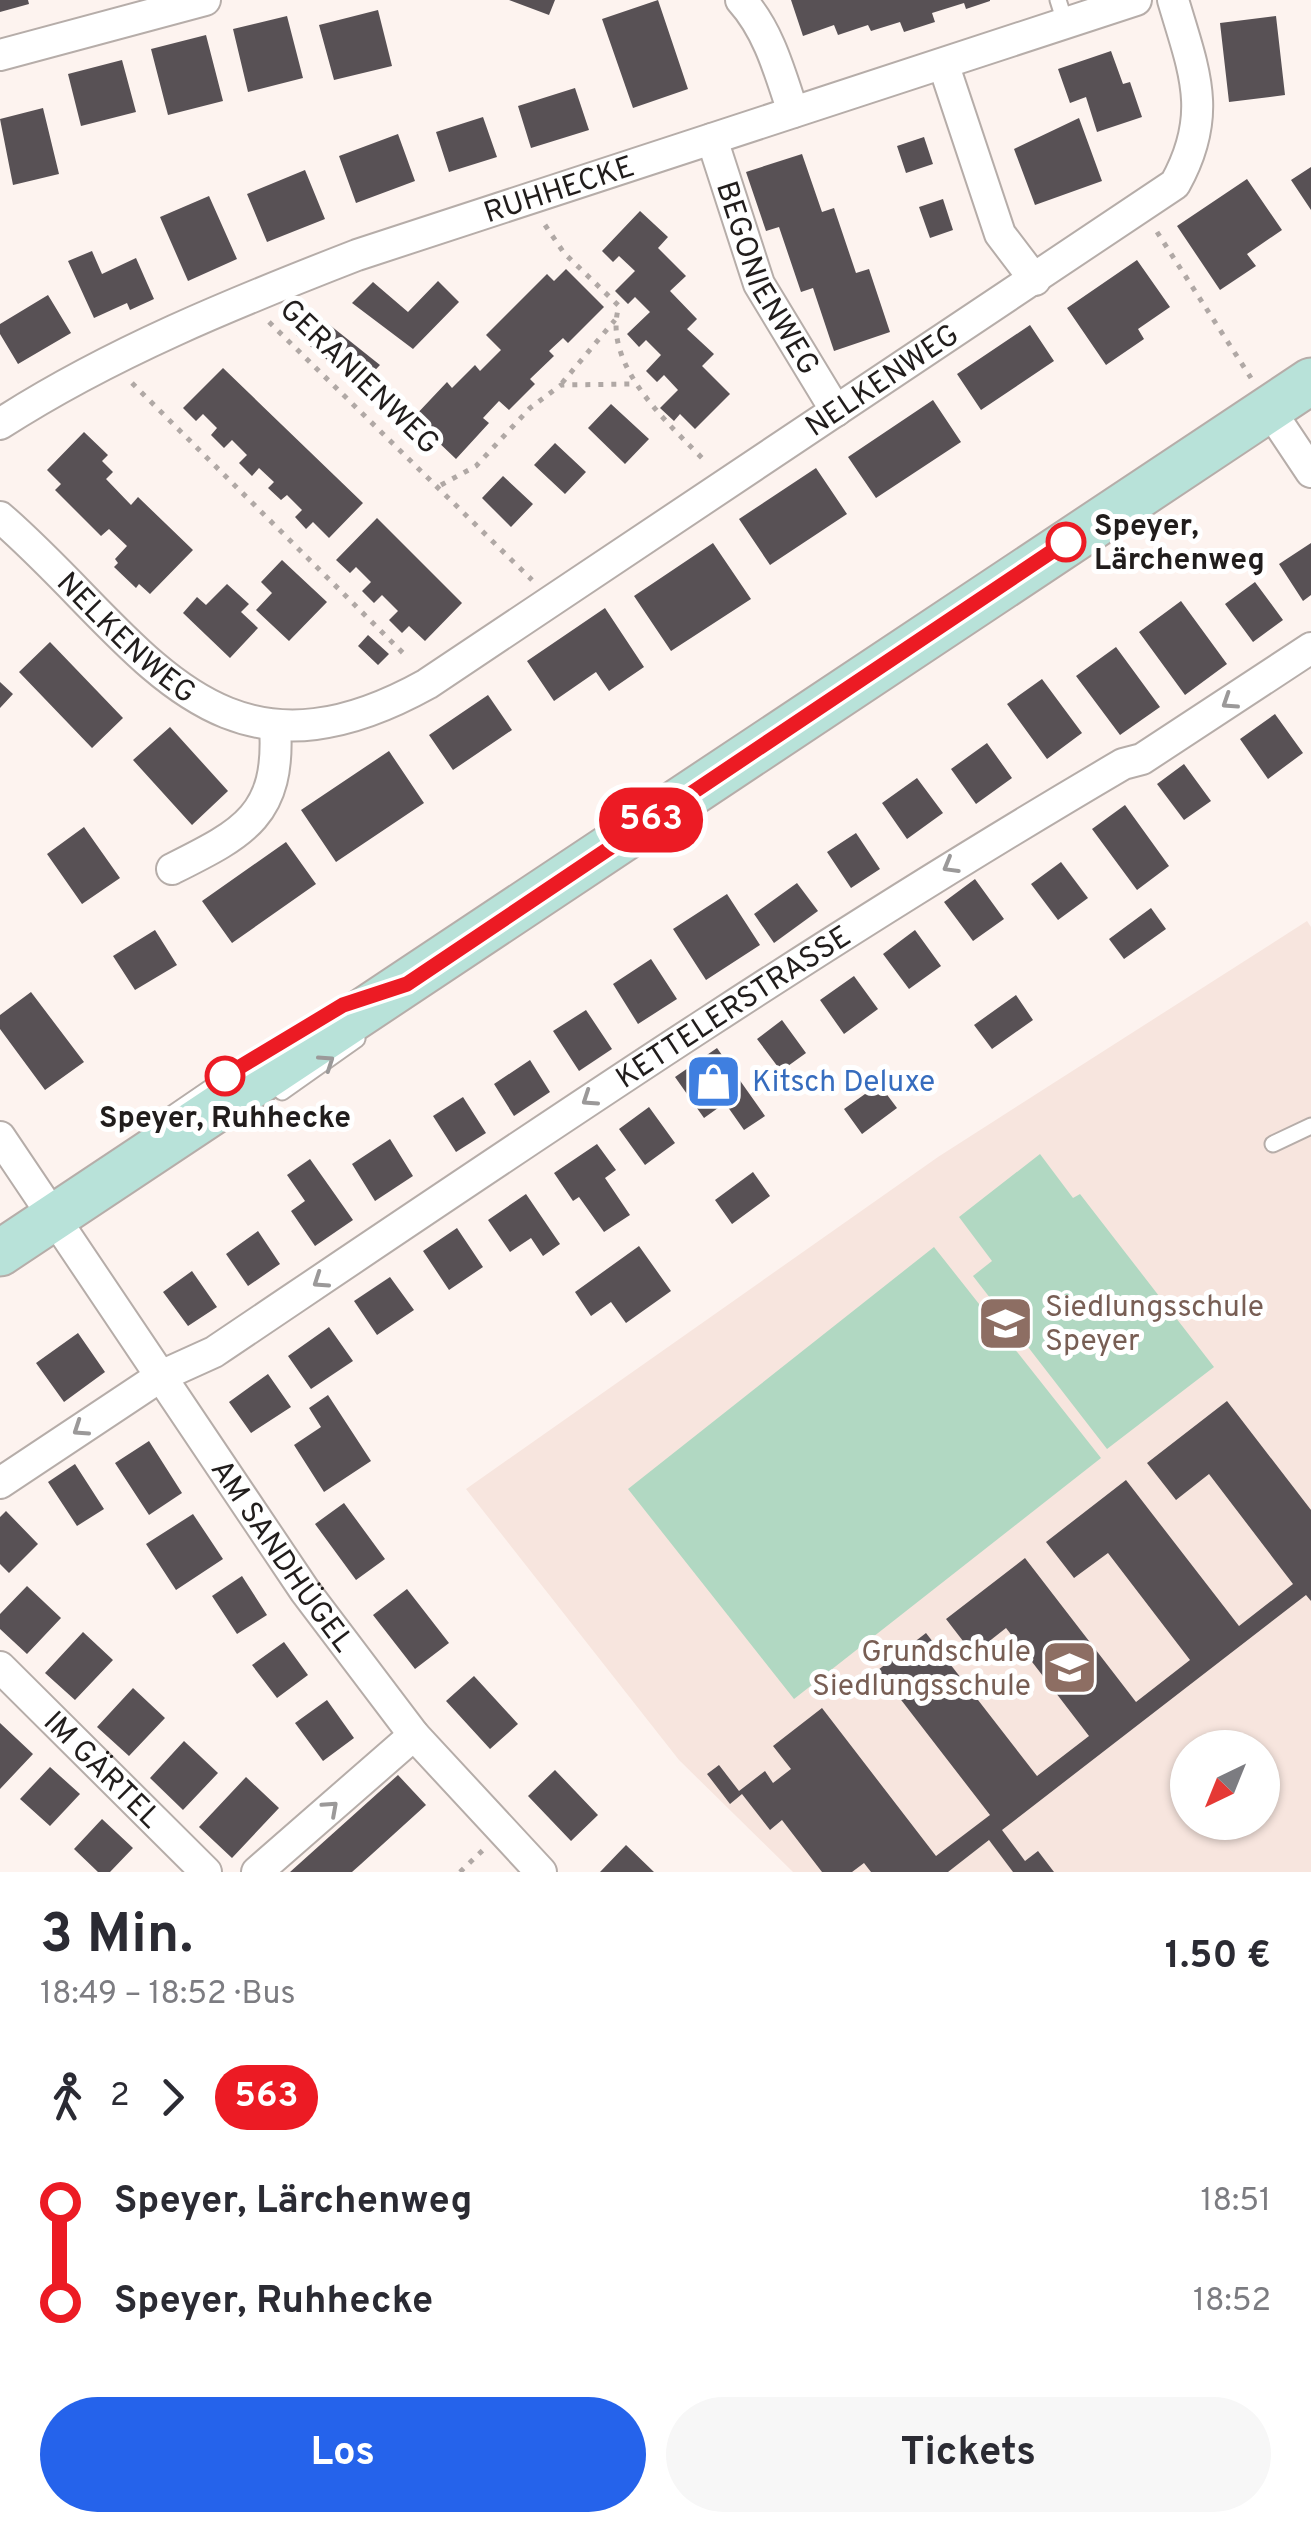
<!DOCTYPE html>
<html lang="de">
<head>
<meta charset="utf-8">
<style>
  :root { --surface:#fff; --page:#f7f7f7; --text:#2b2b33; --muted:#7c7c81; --accent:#2563eb }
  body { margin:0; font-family:Overpass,sans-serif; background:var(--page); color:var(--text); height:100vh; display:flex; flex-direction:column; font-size:38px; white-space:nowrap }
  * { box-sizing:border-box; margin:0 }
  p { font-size:32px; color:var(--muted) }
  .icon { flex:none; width:55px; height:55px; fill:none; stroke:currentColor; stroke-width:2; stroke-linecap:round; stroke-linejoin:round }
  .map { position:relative; height:1872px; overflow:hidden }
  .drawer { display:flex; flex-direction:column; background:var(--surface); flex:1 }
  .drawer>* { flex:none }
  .badge { padding:0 20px; border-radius:32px; font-size:35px; line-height:65px }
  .needle { width:65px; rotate:223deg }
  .tools { position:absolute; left:1170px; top:1730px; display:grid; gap:20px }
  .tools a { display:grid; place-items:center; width:110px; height:110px; border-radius:50%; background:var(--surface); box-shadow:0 2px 8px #0004; font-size:50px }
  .map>.badge { position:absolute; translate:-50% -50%; box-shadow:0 0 0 5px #fff }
  .legs { display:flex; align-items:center; gap:15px; height:110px; padding:0 40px; font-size:32px }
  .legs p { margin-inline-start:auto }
  .overview { display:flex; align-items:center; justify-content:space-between; height:170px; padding:0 40px }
  h1 { font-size:55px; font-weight:700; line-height:75px }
  .button { display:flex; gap:20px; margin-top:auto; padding:20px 40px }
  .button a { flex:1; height:115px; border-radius:60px; background:var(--accent); color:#fff; font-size:40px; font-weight:700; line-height:115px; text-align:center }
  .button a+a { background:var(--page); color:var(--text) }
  ul { padding:0 40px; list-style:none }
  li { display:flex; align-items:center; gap:35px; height:100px; font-size:38px }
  li i { display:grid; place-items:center; width:15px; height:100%; margin:0 12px; background:currentColor }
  li i::after { content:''; width:25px; height:25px; margin:-12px; border:8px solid; border-radius:50%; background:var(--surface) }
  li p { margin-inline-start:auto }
  li:first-child i { background:linear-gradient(#0000 50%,currentColor 0) }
  li:last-child i { background:linear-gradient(currentColor 50%,#0000 0) }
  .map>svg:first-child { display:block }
  .built { fill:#f7e5de; fill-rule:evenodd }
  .green { fill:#b1d8c2 }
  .building { fill:#585155 }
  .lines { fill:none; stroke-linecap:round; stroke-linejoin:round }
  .service-casing { stroke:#b6ada9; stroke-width:19 }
  .minor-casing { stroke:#b6ada9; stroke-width:34 }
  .secondary-casing { stroke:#b6ada9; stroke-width:49 }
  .path { stroke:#b0a8a5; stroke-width:5; stroke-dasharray:5 8; stroke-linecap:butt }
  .service { stroke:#fff; stroke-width:15 }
  .minor { stroke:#fff; stroke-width:30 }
  .secondary { stroke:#b8e2d9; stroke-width:45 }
  .oneway { stroke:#9b9999 }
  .line-1-casing { stroke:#fff; stroke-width:22 }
  .line-1 { stroke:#ec1b24; stroke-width:15 }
  .stop-1-dot { fill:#fff; stroke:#ec1b24; stroke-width:5 }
  .labels { text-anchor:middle; stroke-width:10; stroke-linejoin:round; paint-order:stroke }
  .street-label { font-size:30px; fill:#211d1c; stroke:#fff }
  .stop-label { font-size:30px; font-weight:bold; fill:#211d1c; stroke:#fff; text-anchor:start }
  .shop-label { font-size:30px; fill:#366cbe; stroke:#fff; text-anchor:start }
  .education-label { font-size:30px; fill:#785e54; stroke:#fff; text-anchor:start }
</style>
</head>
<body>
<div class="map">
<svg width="1311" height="1872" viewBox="0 0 1311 1872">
  <rect width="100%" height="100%" fill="#fdf3ef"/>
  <path class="built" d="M1307 921 1311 927V1872H793L679 1760 466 1489 938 1157ZM1188 1748H1262V1822H1188Z"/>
  <path class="green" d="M1040 1154 1073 1198 1080 1194 1214 1367 1107 1449 973 1276 992 1261 959 1217Z
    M934 1247 1101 1458 794 1699 628 1489Z"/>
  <path class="building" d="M0 0H28L29 4 0 12Z
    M509 0H555L549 15Z
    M658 0 688 89 633 108 602 19Z
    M791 0H990V1L966 9 964 3 932 13 935 22 904 32 900 22 871 31 868 25 838 35 834 25 803 36Z
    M378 10 392 66 334 80 319 25Z
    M287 16 303 78 248 92 233 29Z
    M1276 16 1285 95 1229 102 1220 23Z
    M206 35 223 101 168 115 151 49Z
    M1111 51 1123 84 1130 82 1142 117 1097 132 1086 97 1070 103 1058 69Z
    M122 60 136 112 81 126 68 74Z
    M575 88 589 130 531 148 518 106Z
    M43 108 59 174 13 185 0 119Z
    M483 117 497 157 449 172 436 132Z
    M1079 118 1102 181 1035 205 1014 149Z
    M398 134 415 181 356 203 339 156Z
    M924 137 933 164 906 173 897 146Z
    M802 154 822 212 834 208 856 273 869 269 890 332 834 351 813 288 801 292 779 227 766 231 746 172Z
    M1311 167V210L1291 180Z
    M305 170 325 219 267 242 247 194Z
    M1247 179 1282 230 1247 254 1256 266 1220 290 1177 226Z
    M209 196 237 259 188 281 160 217Z
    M943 199 953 230 930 238 919 207Z
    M640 211 668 237 658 248 686 276 670 291 697 319 687 329 714 354 702 366 730 394 695 429 680 414 674 421 660 408 678 390 664 375 657 382 646 371 661 355 646 340 639 347 627 334 650 312 635 297 628 304 615 291 635 271 619 256 613 262 602 251Z
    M92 251 102 274 136 258 154 299 130 310 127 303 94 318 68 261Z
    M1137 260 1170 307 1138 329 1144 339 1106 365 1067 308Z
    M566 269 604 307 568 343 563 338 549 351 554 356 530 379 535 384 509 410 499 401 483 418 489 423 456 459 413 418 447 382 452 388 475 365 480 371 501 350 486 335 547 274 554 281Z
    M438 281 459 302 413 349 352 303 373 282 408 312Z
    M48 295 71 333 18 364 0 334V324Z
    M316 314 380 365 360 386 296 335Z
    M1030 325 1054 361 981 410 957 374Z
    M223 368 363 503 329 538 313 522 306 529 295 517 302 510 287 495 281 500 268 488 274 482 259 468 252 476 239 463 247 455 232 440 224 448 211 435 217 428 203 414 196 421 183 408Z
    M933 400 961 442 876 498 848 457Z
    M611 404 649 439 625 464 588 428Z
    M84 432 108 455 102 461 113 472 106 479 131 505 138 497 193 550 150 594 139 584 136 588 114 567 118 563 115 559 127 546 109 529 101 536 55 490 61 484 47 470Z
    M555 443 586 472 565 494 534 465Z
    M816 468 847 514 770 565 739 519Z
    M503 476 533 504 511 527 482 498Z
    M377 518 462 603 425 641 409 626 402 633 389 620 398 611 382 595 374 603 362 591 371 582 356 567 350 573 336 560Z
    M713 543 751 599 671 651 634 596Z
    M1311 543V595L1303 601 1279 564Z
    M282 560 327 602 289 641 256 610 272 593 261 582Z
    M1255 582 1283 620 1253 642 1225 604Z
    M227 584 249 604 241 612 258 628 230 658 183 613 197 597 206 605Z
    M1181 601 1227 664 1185 695 1139 632Z
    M605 608 644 667 609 691 596 672 554 701 527 661Z
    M368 635 389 654 378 665 358 646Z
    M50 642 123 718 92 748 19 672Z
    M1116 647 1160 707 1120 735 1076 676Z
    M1042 679 1082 733 1047 759 1007 704Z
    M0 682 13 694 0 708Z
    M488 695 512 730 453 770 429 735Z
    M1275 714 1303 753 1268 779 1240 739Z
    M170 727 228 791 192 825 133 760Z
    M987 743 1012 778 976 804 951 769Z
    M389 751 424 803 336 862 301 810Z
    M1184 764 1211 801 1184 820 1157 784Z
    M917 778 943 813 907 839 882 803Z
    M1125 805 1169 866 1137 890 1092 829Z
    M84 827 120 878 82 904 47 854Z
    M856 833 880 869 851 888 827 852Z
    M286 842 316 884 232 943 202 901Z
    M1061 862 1088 898 1058 920 1031 884Z
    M975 879 1004 919 973 941 944 902Z
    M797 883 818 911 774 943 754 914Z
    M727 894 760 945 706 980 673 929Z
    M1151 908 1166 929 1124 959 1109 939Z
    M155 930 177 965 135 990 113 956Z
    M915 930 941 966 909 989 883 954Z
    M651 959 677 999 638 1024 613 984Z
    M854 976 878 1009 844 1034 820 1000Z
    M31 992 84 1062 45 1090 0 1029V1015Z
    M1016 995 1033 1020 992 1049 974 1025Z
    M586 1010 612 1049 579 1071 553 1031Z
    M782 1020 806 1053 781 1071 757 1039Z
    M717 1048 765 1116 744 1130 725 1103 704 1118 675 1077Z
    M530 1060 550 1092 514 1116 494 1084Z
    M879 1084 897 1108 862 1134 844 1109Z
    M463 1097 486 1133 456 1152 433 1116Z
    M649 1107 675 1143 645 1165 619 1129Z
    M390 1139 413 1176 375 1201 352 1164Z
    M597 1144 616 1170 605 1178 630 1215 604 1232 579 1197 573 1201 554 1173Z
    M310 1159 353 1220 315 1246 291 1211 305 1201 287 1175Z
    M753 1172 770 1196 732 1224 715 1200Z
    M526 1194 560 1244 543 1256 531 1238 510 1252 488 1220Z
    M457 1228 483 1267 449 1290 423 1251Z
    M258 1231 280 1264 248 1286 226 1254Z
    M639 1246 671 1291 626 1323 611 1302 591 1316 575 1292Z
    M192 1271 217 1307 188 1326 163 1292Z
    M390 1277 414 1310 377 1335 354 1301Z
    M329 1327 353 1361 311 1389 288 1356Z
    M78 1333 105 1372 64 1402 36 1363Z
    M268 1374 291 1407 251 1433 229 1402Z
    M328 1395 371 1461 324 1492 294 1445 321 1427 309 1408Z
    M1227 1401 1311 1510V1601L1306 1595 1002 1830 1025 1861 1038 1851 1054 1872H1013L989 1840 948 1872H871L864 1863 852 1872H822L782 1820 770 1830 742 1794 730 1804 707 1774 719 1765 739 1791 765 1771 773 1783 791 1769 773 1746 822 1708 936 1856 990 1815 878 1670 926 1633 1037 1776 1089 1736 1006 1628 973 1654 946 1619 1025 1558 1136 1702 1190 1660 1108 1553 1074 1578 1046 1542 1126 1480 1239 1626 1293 1584 1209 1474 1176 1500 1147 1463Z
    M149 1441 182 1493 149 1515 115 1463Z
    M75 1464 104 1509 77 1526 48 1482Z
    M344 1503 385 1559 356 1580 315 1524Z
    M6 1511 38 1544 9 1573 0 1564V1517Z
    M193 1514 223 1559 176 1590 146 1544Z
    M242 1576 267 1615 237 1634 212 1596Z
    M27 1586 61 1618 27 1654 0 1629V1614Z
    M407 1589 449 1643 415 1669 373 1615Z
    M83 1632 113 1660 75 1700 45 1673Z
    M284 1642 308 1675 277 1698 252 1665Z
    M474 1676 518 1724 490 1749 446 1701Z
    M133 1688 165 1718 129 1756 97 1727Z
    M327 1700 354 1738 323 1761 295 1723Z
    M0 1723 33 1754 0 1789Z
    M184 1741 218 1773 183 1810 150 1778Z
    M50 1767 80 1794 50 1826 20 1799Z
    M555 1770 598 1815 571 1841 528 1796Z
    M398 1775 426 1805 361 1864 352 1872H290Z
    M246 1777 279 1808 232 1858 199 1827Z
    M102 1819 133 1848 110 1872H98L74 1849Z
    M626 1845 654 1872H600Z"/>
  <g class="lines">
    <defs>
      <path id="service" d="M1058 0 1065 22
        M282 1092 357 1039
        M163 1120 239 1068
        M1273 1144 1311 1126"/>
      <g id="minor">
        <path d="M741 0C769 31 780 73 793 112"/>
        <path d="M0 55 205 0"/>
        <path d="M944 66 1000 234 1035 280"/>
        <path id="s1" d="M712 139 759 284 836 411"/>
        <path d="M1269 409 1311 472"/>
        <path id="s2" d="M0 424C110 353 236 302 357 255L1136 0"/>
        <path id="s3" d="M0 517C142 640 213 803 427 684L1175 184C1214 114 1194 71 1173 0"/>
        <path d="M172 869C244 833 281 815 275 726"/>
        <path id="s4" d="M0 1137 305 1591 414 1735 541 1872"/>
        <path id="s5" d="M0 1483 161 1376 214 1352C514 1150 811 947 1123 764L1142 759 1311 648"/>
        <path id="s6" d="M0 1667 206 1872"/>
        <path d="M257 1872 414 1735"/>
      </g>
      <path id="secondary" d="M0 1253 1311 381"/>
    </defs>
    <use href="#service" class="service-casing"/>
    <use href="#minor" class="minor-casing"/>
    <use href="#secondary" class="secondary-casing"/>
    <path class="path" d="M545 225 564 253 619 306C601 365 670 425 706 462
      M1157 232 1251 378
      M269 322 532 580
      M132 383 408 658
      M562 383 615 320
      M441 485 476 466 530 408 561 385 633 384
      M460 1872 483 1850"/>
    <use href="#service" class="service"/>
    <use href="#minor" class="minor"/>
    <use href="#secondary" class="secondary"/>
  </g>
  <defs><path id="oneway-chevron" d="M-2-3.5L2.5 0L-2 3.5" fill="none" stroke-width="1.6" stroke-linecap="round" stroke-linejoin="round" transform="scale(2.5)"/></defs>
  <g class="oneway">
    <use href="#oneway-chevron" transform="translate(1229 702) rotate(147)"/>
    <use href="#oneway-chevron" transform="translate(950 866) rotate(150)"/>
    <use href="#oneway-chevron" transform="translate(327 1062) rotate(-34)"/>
    <use href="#oneway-chevron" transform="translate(589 1099) rotate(146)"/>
    <use href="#oneway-chevron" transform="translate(320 1281) rotate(146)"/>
    <use href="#oneway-chevron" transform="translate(80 1429) rotate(146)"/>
    <use href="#oneway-chevron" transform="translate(331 1808) rotate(-42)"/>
  </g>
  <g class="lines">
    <defs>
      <path id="line-1" d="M225 1076 343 1005 407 984 1066 542"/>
    </defs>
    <use href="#line-1" class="line-1-casing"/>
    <use href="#line-1" class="line-1"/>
  </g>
  <defs>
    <symbol id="shop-square" viewBox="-11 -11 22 22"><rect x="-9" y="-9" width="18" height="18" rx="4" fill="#3f7fe0" stroke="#fff"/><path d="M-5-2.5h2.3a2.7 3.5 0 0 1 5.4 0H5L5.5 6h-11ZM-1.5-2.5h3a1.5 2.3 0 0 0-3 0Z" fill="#fff"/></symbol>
    <symbol id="school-square" viewBox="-11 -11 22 22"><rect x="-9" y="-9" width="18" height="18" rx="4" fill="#8d6e63" stroke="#fff"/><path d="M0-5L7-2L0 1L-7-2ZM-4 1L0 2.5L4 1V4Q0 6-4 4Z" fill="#fff"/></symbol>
  </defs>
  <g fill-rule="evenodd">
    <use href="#shop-square" x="682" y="1050" width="63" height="63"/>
    <use href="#school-square" x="974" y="1292" width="63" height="63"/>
    <use href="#school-square" x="1038" y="1636" width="63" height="63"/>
  </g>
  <g class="stop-1-dot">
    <circle cx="1066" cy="542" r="18"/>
    <circle cx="225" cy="1076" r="18"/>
  </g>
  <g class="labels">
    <g class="street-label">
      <text dy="10" stroke="none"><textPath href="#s2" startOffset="608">RUHHECKE</textPath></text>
      <text dy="10" stroke="none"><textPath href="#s1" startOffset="150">BEGONIENWEG</textPath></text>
      <text transform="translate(360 376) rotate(44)" y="10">GERANIENWEG</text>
      <text dy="10" stroke="none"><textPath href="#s3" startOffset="1058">NELKENWEG</textPath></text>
      <text dy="10" stroke="none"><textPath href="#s3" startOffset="175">NELKENWEG</textPath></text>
      <text dy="10" stroke="none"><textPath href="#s5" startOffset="875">KETTELERSTRASSE</textPath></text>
      <text dy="10" stroke="none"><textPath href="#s4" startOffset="505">AM SANDHÜGEL</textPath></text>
      <text dy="10" stroke="none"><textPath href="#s6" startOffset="145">IM GÄRTEL</textPath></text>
    </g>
    <g class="stop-label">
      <text x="1094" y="535">Speyer,<tspan x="1094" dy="34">Lärchenweg</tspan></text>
      <text x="225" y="1127" text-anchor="middle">Speyer, Ruhhecke</text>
    </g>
    <g class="shop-label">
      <text x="752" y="1091">Kitsch Deluxe</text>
    </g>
    <g class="education-label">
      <text x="1045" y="1316">Siedlungsschule<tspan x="1045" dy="34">Speyer</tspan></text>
      <text x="1031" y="1661" text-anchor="end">Grundschule<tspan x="1031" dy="34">Siedlungsschule</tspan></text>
    </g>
  </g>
</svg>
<div class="tools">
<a><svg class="needle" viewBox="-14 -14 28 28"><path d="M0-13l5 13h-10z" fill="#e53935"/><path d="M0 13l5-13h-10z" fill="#7c7c81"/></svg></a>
</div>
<b class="badge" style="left:651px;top:820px;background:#ec1b24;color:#fff">563</b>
</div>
<section class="drawer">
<div class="overview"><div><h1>3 Min.</h1><p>18:49 – 18:52 · Bus</p></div><b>1.50 €</b></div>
<div class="legs"><svg class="icon" aria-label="walk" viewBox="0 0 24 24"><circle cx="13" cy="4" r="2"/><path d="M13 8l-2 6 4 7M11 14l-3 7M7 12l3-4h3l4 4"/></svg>2<svg class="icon" aria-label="forward" viewBox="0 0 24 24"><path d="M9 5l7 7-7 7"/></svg><b class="badge" style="background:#ec1b24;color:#fff">563</b></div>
<ul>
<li><i style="color:#ec1b24"></i><b>Speyer, Lärchenweg</b><p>18:51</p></li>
<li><i style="color:#ec1b24"></i><b>Speyer, Ruhhecke</b><p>18:52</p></li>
</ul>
<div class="button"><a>Los</a><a>Tickets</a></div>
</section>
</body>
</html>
